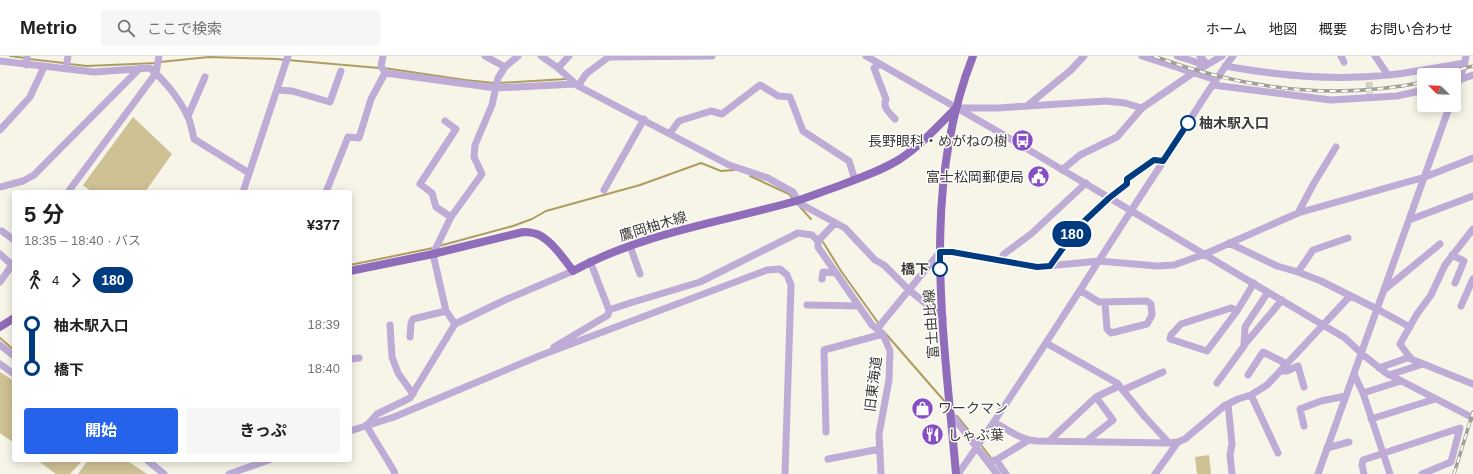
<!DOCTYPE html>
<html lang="ja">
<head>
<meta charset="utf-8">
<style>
  :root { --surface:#fff; --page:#f6f6f6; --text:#202124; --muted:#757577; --line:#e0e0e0; --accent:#2563eb }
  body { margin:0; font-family:Arial,"Noto Sans JP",sans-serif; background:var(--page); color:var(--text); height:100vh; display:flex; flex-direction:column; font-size:15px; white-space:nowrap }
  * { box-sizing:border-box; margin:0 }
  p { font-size:13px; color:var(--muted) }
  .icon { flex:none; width:22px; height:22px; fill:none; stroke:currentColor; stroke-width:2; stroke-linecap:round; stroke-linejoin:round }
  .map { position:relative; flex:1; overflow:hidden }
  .details { position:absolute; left:12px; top:134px; width:340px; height:272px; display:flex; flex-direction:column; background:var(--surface); border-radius:4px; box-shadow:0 2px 10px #0003 }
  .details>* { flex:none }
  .badge { padding:0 8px; border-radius:13px; font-size:14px; line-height:26px }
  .needle { width:26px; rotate:293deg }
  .controls { position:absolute; left:1417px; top:12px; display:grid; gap:8px }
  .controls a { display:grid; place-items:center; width:44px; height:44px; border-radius:4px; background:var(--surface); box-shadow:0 2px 10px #0003; font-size:20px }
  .map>.badge { position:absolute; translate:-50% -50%; box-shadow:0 0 0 2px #fff }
  .legs { display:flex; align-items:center; gap:6px; height:44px; padding:0 12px; font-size:13px }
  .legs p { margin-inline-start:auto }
  .overview { display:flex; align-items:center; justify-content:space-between; height:68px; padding:0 12px }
  h1 { font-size:22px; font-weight:700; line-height:30px }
  .primary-button { display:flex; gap:8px; margin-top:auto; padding:8px 12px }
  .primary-button a { flex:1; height:46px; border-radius:4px; background:var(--accent); color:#fff; font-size:16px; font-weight:700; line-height:46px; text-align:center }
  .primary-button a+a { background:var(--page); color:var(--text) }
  ul { padding:0 12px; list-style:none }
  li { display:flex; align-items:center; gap:14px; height:44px; font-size:15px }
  li i { display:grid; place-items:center; width:6px; height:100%; margin:0 5px; background:currentColor }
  li i::after { content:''; width:10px; height:10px; margin:-5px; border:3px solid; border-radius:50%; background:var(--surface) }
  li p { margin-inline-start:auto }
  li:first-child i { background:linear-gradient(#0000 50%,currentColor 0) }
  li:last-child i { background:linear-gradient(currentColor 50%,#0000 0) }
  header { display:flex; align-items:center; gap:24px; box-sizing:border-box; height:56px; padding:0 20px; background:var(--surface); border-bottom:1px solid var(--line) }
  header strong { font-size:19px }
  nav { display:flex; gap:22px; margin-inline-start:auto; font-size:14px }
  .search { width:280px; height:36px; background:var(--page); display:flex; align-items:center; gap:10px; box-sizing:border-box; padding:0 14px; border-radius:4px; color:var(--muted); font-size:15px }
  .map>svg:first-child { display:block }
  .green { fill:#cec194 }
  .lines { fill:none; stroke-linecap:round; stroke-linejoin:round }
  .stream { stroke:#ae9d61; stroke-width:2 }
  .minor-tunnel { stroke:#d2cfc4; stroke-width:7; stroke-dasharray:7 3.5; stroke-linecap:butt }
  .minor { stroke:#beacd7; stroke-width:7 }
  .major { stroke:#906dbb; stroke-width:8 }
  .rail-casing { stroke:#a19f96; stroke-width:3.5 }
  .rail { stroke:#fff; stroke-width:2; stroke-dasharray:6; stroke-linecap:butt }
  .line-1-casing { stroke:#fff; stroke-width:9 }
  .line-1 { stroke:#003b80; stroke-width:6 }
  .stop-1-dot { fill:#fff; stroke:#003b80; stroke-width:2 }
  .labels { text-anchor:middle; stroke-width:3; stroke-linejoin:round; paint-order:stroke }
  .stop-label { font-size:14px; font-weight:bold; fill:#3c3a36; stroke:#fff; text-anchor:start }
  .poi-label { font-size:14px; fill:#3c3a36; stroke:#fff; text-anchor:end }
  .street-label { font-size:14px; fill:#3c3a36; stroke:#fff }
</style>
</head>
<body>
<header>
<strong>Metrio</strong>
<div class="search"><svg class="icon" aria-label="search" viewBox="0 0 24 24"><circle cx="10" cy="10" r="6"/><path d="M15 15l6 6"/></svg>ここで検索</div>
<nav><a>ホーム</a><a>地図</a><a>概要</a><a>お問い合わせ</a></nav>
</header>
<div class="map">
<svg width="1473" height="418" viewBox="0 0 1473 418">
  <rect width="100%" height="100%" fill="#f7f4e8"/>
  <path class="green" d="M133 61 172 98 145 136H92L83 129Z
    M0 316 14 325V387L0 377Z
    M1209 399 1211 418H1197L1195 401Z
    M37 404H83L70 418H56Z
    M88 404H126L147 418H78Z"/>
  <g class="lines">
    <path class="stream" d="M10 0 25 2
      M29 3 64 7
      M160 6 209 1 276 3 379 12
      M69 8 87 10 156 7
      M384 12 465 24 494 27
      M499 27 566 23
      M750 120 789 138 793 143
      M800 151 811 163
      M823 186 841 215 879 268
      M439 190 513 170 532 163 546 155 640 129 701 107 721 115 735 114
      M350 209 433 192
      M886 278 946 347
      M0 282 14 294
      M957 360 978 386
      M981 389 991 402"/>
    <path class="minor-tunnel" d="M1369 26 1370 42"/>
    <path class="minor" d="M485 0 505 11
      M541 0 558 12 578 30 729 109 768 122 793 136 799 147 845 172 875 204 884 209 908 233 943 262
      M866 0 997 75 1345 282 1362 298 1386 317 1473 362
      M1142 0 1216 24
      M1177 0 1205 9
      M1200 0 1207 8
      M1341 0 1344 6
      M1375 0 1388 19
      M609 1 712 0
      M0 5 94 16 150 12C164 24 179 42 187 59 191 66 192 75 194 83L249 117
      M880 8 874 12 886 43C882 52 890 57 895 63
      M26 9 27 0
      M1225 10C1280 20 1333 25 1389 19 1414 16 1439 11 1465 7
      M558 12 569 0
      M66 13 68 0
      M385 17 496 32 575 28
      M1456 25 1473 19
      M1213 29 1331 44 1397 40 1424 34
      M578 30 586 18 610 0
      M277 34 292 35 330 46 341 15
      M1454 39 1463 13 1466 0
      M1027 50 1071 14 1084 0
      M958 52H997L1106 45 1125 47 1142 52
      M188 60 205 21
      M445 65 456 73 420 128 432 137 436 151 451 161
      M0 74 30 41 44 11
      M670 77 679 65 711 55 722 58 760 29 778 40 790 41 803 75 849 105 855 124
      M1062 114 1080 99 1117 81 1142 52 1193 17 1222 0
      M0 131 23 125 34 119 140 12
      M604 134 644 63
      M68 136 156 17 159 0
      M243 136 288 0
      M326 136 348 81 359 82 371 43 385 17 381 10 383 0
      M1298 157 1314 127 1336 91
      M1409 164 1473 140
      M835 167 818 185V191L872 269 877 273
      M1473 173 1445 209 1431 239 1417 258 1400 288 1411 303 1473 328
      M2 175 14 184
      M1229 187 1277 210 1298 216 1321 225 1377 253 1410 271
      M630 190 640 218
      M0 198 12 209
      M1452 199 1464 205 1455 227
      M1001 204 1004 198 1031 178 1086 127
      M1050 210 1078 171 1109 142 1127 128V123L1154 104 1163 105
      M1298 216 1313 194 1348 182
      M822 223 823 216 836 217
      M0 226 14 206
      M1384 234 1440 188
      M1081 235 1099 246 1147 245 1151 248 1152 259 1147 268 1111 277 1107 273 1105 247
      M807 249 858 250
      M1461 250 1473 223
      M609 254 630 247 700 226 798 177 812 179 818 185
      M1237 255 1231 252 1181 268 1171 279 1170 283 1207 295 1237 255 1254 227
      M455 268 446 255 433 198 451 161 482 118 474 101 475 89 492 49 498 22 505 11 518 0
      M390 269 392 301 398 317 413 338
      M410 281 411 267 413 263 446 255
      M1046 287 1117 327 1145 361 1169 387 1178 386 1185 383 1224 350 1238 343 1251 339 1267 329 1350 240
      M0 289 14 300
      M1244 289 1282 244
      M554 291 608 259 609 254 590 205
      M350 303 359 302
      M0 308 14 318
      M1379 312 1410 301
      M1281 315H1287L1298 310 1304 331
      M1354 318 1363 337 1390 418
      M1248 319 1263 296 1287 308
      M1389 319 1423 308
      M1217 327 1244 290 1245 271 1268 236
      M1123 334 1163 316
      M1363 337 1401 325
      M1251 339 1278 397
      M1228 348 1232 388 1230 399 1232 418
      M951 358 997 418
      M1371 363 1435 343
      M994 366C1008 374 1021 384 1037 385L1169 387
      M368 368 377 358 410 342 455 268 505 244 573 215
      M366 369 394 415 395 418
      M1304 370 1300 353 1321 345 1346 340
      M350 375 394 361 539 300 767 214 780 213 787 219 791 229 785 418
      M826 376 824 294 883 278
      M1049 385 1096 341 1119 330
      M1089 386V383L1113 364 1096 341
      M1327 392 1349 386
      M828 403 880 393
      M147 404 164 418
      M996 404 1006 418
      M988 405 996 404 1029 384
      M229 418 269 404
      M881 418 879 378 889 324 890 295 883 278 877 273 940 196H952L1037 211 1099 205 1157 210 1174 209 1205 198 1298 157 1425 121 1473 102
      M958 418C1030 316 1094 210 1163 106 1186 71 1207 34 1233 0
      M1155 418 1178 386
      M1318 418 1450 49
      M1364 418 1362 409 1363 404 1460 372
      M1422 418 1451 406 1460 372"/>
    <path class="major" d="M350 215 433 198 523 176C529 176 536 177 541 180 554 188 564 203 573 215 643 177 721 166 796 145 809 141 821 136 833 132 855 124 881 115 900 103 921 89 938 70 956 52
      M0 271 14 262
      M956 418C944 279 920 134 973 0"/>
    <defs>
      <path id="rail" d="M1154 0C1242 33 1331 45 1424 26
        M1437 19 1473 10
        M1454 418 1473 356"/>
    </defs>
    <use href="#rail" class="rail-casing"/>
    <use href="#rail" class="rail"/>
  </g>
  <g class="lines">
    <defs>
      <path id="line-1" d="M940 213V196H952L1037 211 1050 210 1078 171 1109 142 1127 128V123L1154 104 1163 105 1188 67"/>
    </defs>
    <use href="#line-1" class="line-1-casing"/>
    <use href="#line-1" class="line-1"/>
  </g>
  <defs>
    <symbol id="bus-disc" viewBox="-11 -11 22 22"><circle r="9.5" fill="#874dc4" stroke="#fff"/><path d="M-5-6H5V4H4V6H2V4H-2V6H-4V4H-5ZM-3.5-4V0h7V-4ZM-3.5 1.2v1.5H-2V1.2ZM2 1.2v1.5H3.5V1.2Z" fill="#fff"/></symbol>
    <symbol id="civic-disc" viewBox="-11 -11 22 22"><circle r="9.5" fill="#874dc4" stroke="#fff"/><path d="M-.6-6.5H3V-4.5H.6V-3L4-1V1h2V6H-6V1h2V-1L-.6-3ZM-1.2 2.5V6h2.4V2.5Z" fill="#fff"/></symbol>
    <symbol id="shop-disc" viewBox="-11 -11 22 22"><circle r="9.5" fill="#874dc4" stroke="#fff"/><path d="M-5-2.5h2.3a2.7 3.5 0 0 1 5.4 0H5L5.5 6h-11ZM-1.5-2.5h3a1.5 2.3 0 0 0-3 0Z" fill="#fff"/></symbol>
    <symbol id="restaurant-disc" viewBox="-11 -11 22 22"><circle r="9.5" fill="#874dc4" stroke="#fff"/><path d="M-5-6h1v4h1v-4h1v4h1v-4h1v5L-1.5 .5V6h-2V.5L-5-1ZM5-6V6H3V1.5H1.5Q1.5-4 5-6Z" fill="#fff"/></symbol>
  </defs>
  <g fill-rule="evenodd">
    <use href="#bus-disc" x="1010" y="72" width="25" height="25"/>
    <use href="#civic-disc" x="1026" y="108" width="25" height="25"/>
    <use href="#shop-disc" x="910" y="340" width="25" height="25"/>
    <use href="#restaurant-disc" x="920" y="366" width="25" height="25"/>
  </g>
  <g class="stop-1-dot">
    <circle cx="1188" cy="67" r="7"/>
    <circle cx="940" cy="213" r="7"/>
  </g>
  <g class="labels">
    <g class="stop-label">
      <text x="1199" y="72">柚木駅入口</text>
      <text x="929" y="218" text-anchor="end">橋下</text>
    </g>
    <g class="poi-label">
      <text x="1008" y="90">長野眼科・めがねの樹</text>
      <text x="1024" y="126">富士松岡郵便局</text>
      <text x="938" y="357" text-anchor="start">ワークマン</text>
      <text x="948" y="384" text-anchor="start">しゃぶ葉</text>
    </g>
    <g class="street-label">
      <text transform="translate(653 170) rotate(-17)" y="5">鷹岡柚木線</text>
      <text transform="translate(931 268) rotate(-94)" y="5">富士由比線</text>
      <text transform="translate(873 328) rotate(-83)" y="5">旧東海道</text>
    </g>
  </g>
</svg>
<div class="controls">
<a><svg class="needle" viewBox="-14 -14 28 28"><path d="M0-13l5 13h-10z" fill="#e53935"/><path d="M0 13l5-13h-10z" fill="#757577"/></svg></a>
</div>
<b class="badge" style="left:1072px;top:178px;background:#003b80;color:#fff">180</b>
<section class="details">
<div class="overview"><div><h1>5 分</h1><p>18:35 – 18:40 · バス</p></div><b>¥377</b></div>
<div class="legs"><svg class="icon" aria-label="walk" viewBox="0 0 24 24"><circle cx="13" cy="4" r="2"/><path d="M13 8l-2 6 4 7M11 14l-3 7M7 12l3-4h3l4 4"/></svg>4<svg class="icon" aria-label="forward" viewBox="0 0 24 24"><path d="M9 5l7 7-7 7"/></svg><b class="badge" style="background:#003b80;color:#fff">180</b></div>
<ul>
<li><i style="color:#003b80"></i><b>柚木駅入口</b><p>18:39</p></li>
<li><i style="color:#003b80"></i><b>橋下</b><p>18:40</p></li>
</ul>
<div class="primary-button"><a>開始</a><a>きっぷ</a></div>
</section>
</div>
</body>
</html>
